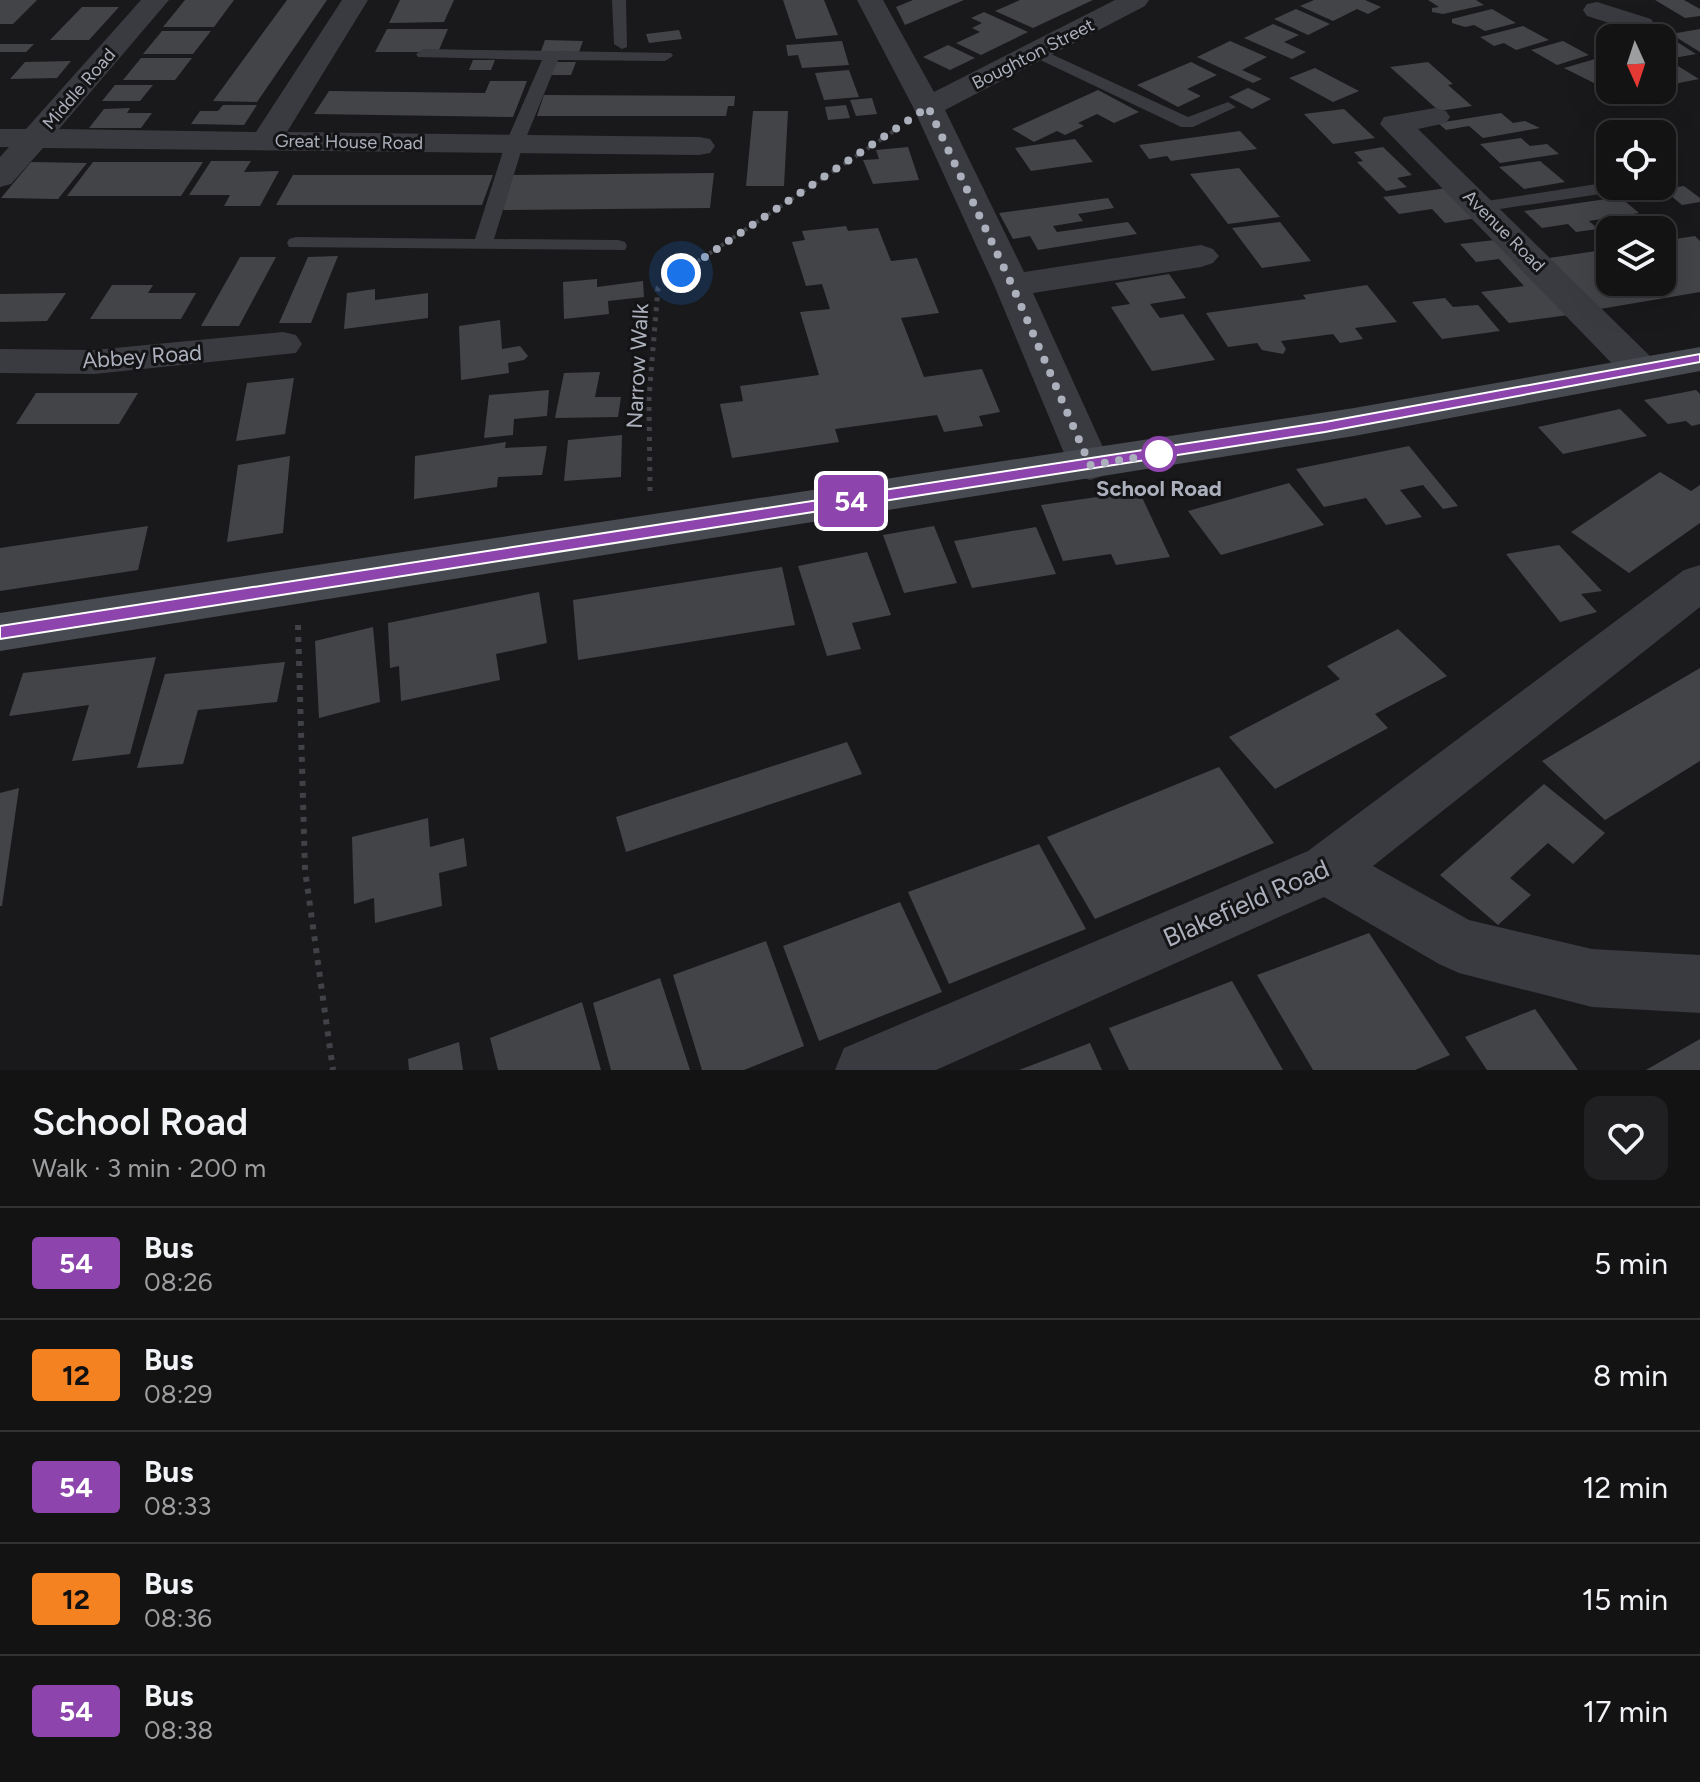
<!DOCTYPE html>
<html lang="en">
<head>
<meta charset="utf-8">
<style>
  :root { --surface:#131314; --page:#202022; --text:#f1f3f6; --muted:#9d9ea0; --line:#323234 }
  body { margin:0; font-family:Figtree,sans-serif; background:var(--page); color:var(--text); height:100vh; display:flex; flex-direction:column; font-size:30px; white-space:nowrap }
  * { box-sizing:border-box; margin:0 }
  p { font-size:26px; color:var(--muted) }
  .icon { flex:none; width:44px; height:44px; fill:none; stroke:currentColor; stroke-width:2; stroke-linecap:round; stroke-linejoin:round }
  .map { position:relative; height:1070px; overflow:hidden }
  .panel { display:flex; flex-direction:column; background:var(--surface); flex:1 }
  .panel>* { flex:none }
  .badge { padding:0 16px; border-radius:6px; font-size:28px; line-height:52px }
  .needle { width:52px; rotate:177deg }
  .controls { position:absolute; left:1596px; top:24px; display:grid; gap:16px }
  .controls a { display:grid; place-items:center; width:80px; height:80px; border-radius:16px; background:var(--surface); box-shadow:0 8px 32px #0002,0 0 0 2px var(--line); font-size:40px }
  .you { position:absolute; width:40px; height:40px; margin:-20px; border:6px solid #fff; border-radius:50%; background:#1a73e8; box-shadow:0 0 0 12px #1a73e833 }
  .map>.badge { position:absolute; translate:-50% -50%; box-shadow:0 0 0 4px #fff }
  .round { display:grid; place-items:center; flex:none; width:84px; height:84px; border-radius:16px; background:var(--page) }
  .overview { display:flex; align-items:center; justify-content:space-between; height:136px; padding:0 32px }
  h1 { font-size:38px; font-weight:600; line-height:60px }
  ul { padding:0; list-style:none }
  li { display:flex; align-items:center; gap:24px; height:112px; padding:0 32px; border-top:2px solid var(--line) }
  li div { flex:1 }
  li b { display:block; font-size:30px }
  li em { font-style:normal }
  li .badge { min-width:88px; font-weight:700; text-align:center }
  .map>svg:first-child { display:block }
  .building { fill:#434448 }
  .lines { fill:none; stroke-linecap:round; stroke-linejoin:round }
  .path-far2 { stroke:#404248; stroke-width:4; stroke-dasharray:3 4; stroke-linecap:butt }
  .path-far1 { stroke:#404248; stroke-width:5; stroke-dasharray:4 6; stroke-linecap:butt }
  .path { stroke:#404248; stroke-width:6; stroke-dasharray:5 7; stroke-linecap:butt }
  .service { fill:#3a3b41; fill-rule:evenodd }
  .minor { fill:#3a3b41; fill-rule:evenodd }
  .secondary { fill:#484a51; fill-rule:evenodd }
  .line { fill:#8e44ad; stroke:#fff; stroke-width:2 }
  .walk { stroke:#abb0bc; stroke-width:8; stroke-dasharray:0 14.4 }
  .stop-dot { fill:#fff; stroke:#8e44ad; stroke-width:4 }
  .labels { text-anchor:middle; stroke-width:6; stroke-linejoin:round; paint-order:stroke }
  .far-street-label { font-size:18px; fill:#abb0bc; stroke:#141416 }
  .street-label { font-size:22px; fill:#abb0bc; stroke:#141416 }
  .stop-label { font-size:22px; font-weight:bold; fill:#abb0bc; stroke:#141416 }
  .near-street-label { font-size:26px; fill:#abb0bc; stroke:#141416 }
</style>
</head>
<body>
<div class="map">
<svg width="1700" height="1070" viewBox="0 0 1700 1070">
  <rect width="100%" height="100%" fill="#19191b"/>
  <path class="building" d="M0 0H37L13 24H0Z
    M185 0H234L214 27H163Z
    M287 0H327L257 102 213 101Z
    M400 0H454L444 22 389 23Z
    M783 0H824L838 35 796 39Z
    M913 0H964L905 25 896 7Z
    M1020 0H1093L1033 28 995 11Z
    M1314 0H1365L1381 7 1368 14 1357 9 1333 21 1300 6Z
    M1428 0H1476L1484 5 1443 14 1432 12V8L1439 7Z
    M1655 0H1684L1700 9V16L1685 18Z
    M82 7H119L89 40H50Z
    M1296 9 1330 24 1308 35 1274 19Z
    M1492 9 1516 23 1485 31 1474 25 1465 27 1452 23V19Z
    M984 12 1028 32 981 55 956 43 980 32 972 28 982 23 971 18Z
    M1273 24 1299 35 1284 42 1306 52 1292 59 1244 38Z
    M1523 26 1549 40 1516 50 1504 43 1494 46 1480 37Z
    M387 29H448L438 52H375Z
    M1700 29V52L1671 34Z
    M679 30 682 39 649 43 646 34Z
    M162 31H211L193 54H143Z
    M1666 35 1696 54 1663 60 1662 36Z
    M545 40 583 41 579 52 541 51Z
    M842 41 849 65 802 68 798 55 788 56 786 45Z
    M1230 41 1267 57 1242 70 1262 79 1253 83 1197 57Z
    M1563 41 1589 55 1557 65 1531 50Z
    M0 44H34L26 52H0Z
    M948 45 975 58 950 70 923 57Z
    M141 58H192L175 80H123Z
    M1595 59 1610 67V91L1564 68Z
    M473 60H495L491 70H469Z
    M71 61 57 78 10 79 25 62Z
    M555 62H576L571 75H550Z
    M1191 62 1217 75 1187 89 1201 96 1178 107 1137 85Z
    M1428 62 1453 84 1448 85 1472 106 1439 111 1390 67Z
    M1678 66 1699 79 1674 84 1662 76V68Z
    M1315 68 1359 91 1333 102 1289 78Z
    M849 70 859 97 824 100 815 73Z
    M490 81H527L513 117 314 114 329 91 485 93Z
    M115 85H153L140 101H102Z
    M1248 88 1271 99 1252 109 1229 97Z
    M1098 90 1139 112 1114 123 1097 114 1078 123 1084 126 1065 135 1057 131 1034 142 1012 129Z
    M544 95 735 96 734 106H728L726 116H537Z
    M872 98 877 114 856 116 850 100Z
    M223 105H257L244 125 191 124 200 111H218Z
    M846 105 850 118 828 120 825 107Z
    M130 108 127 113H152L141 128H89L104 109Z
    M1344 109 1375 138 1333 144 1304 114Z
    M753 111H788L784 186H746Z
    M1501 113 1513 123 1525 121 1540 128 1483 138 1469 126 1446 130 1438 123Z
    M1240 131 1257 149 1171 161 1167 156 1149 159 1139 145Z
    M1521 138 1530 146 1547 144 1559 154 1500 163 1480 144Z
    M1075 139 1093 162 1031 171 1015 148Z
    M908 147 919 180 873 184 863 160 879 159 876 150Z
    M1383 147 1412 175 1397 178 1407 187 1386 191 1357 162 1363 161 1354 152Z
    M211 161H251L244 172 279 171 260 206H224L230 195H189Z
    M1540 161 1565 182 1524 189 1499 167Z
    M31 162 87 163 58 199 1 198Z
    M93 162H203L181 196H67Z
    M1239 168 1280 217 1228 224 1190 174Z
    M714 173 710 208 503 210 513 175Z
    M293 175H493L482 205H276Z
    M1684 186 1700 198V202L1682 205 1663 189Z
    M1447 188 1477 218 1445 223 1432 209 1399 214 1383 197Z
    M1620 197 1639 213 1589 221 1598 229 1576 232 1568 224 1542 228 1524 211Z
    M1108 198 1114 208 1078 214 1083 221 1053 226 1057 232 1128 222 1137 234 1038 250 1030 236 1013 239 999 213Z
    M1280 222 1311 261 1262 268 1232 228Z
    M846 226 848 231 878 228 891 261 917 258 939 313 901 318 924 377 982 369 1000 412 979 416 983 426 944 432 937 415 835 429 839 442 732 458 720 404 743 401 740 386 819 375 800 312 830 309 822 284 806 286 792 242 805 240 802 231Z
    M1695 236 1700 241V292L1600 309 1549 258 1610 249V282H1662V241Z
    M1504 239 1576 314 1509 323 1481 292 1524 286 1499 259 1476 262 1460 244Z
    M338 256 311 323H279L308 257Z
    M240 257H276L239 326H201Z
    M1169 274 1186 298 1150 304 1160 318 1183 314 1215 360 1152 371 1111 307 1130 304 1115 283Z
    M597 279V287L643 281 644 297 608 301 609 314 564 319 563 282Z
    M112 285H153L148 293H196L181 319H90Z
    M1367 285 1397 322 1355 328 1363 339 1340 343 1333 334 1281 341 1286 349 1283 354 1262 350 1257 343 1228 347 1206 313 1306 299 1303 295Z
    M375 289V300L428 293V318L344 329 347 293Z
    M66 293 47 321 0 322V294Z
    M1445 298 1453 307 1478 305 1500 331 1442 339 1412 302Z
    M500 320 502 349 520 346 528 356 524 360 508 363 509 373 461 380 459 326Z
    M600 372 595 397H621L618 417 555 418 564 373Z
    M294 378 285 434 236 441 247 383Z
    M549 390 547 416 514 419 513 435 484 438 489 395Z
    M1696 390 1700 394V424L1692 426 1686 421 1668 424 1644 400Z
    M36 393H138L119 424H16Z
    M1620 409 1647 436 1563 454 1538 427Z
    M622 435 621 477 564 481 568 440Z
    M506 442 505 448 547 446 542 475 498 477 497 487 414 499 415 456Z
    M1409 446 1458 506 1443 509 1423 485 1400 490 1422 517 1386 525 1366 498 1324 507 1296 469Z
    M290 456 283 533 227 542 238 465Z
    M1660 472 1691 491 1700 485V523L1629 573 1571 532Z
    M1289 483 1324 525 1221 555 1188 511Z
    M1139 491 1170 557 1116 565 1111 554 1063 561 1041 505Z
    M148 526 138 570 0 591V548Z
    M934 526 957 583 904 593 883 535Z
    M1036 527 1056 574 972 588 954 541Z
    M1559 545 1602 591 1581 594 1597 612 1560 622 1506 554Z
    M867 552 891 615 852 623 861 649 827 656 798 566Z
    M782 567 795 625 578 660 573 600Z
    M539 592 547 643 496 654 500 680 401 701 399 666 390 668 388 623Z
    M373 627 380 702 319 718 315 641Z
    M1398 629 1447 676 1375 714 1388 728 1275 789 1229 737 1340 679 1327 666Z
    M156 657 130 754 72 761 89 705 9 716 23 673Z
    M285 662 277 702 198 710 183 764 137 768 165 674Z
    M1700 668V761L1605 820 1542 761Z
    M847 742 862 774 626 852 616 817Z
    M1219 767 1274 843 1095 919 1047 837Z
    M1544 784 1605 833 1573 864 1548 843 1510 878 1531 895 1498 925 1440 875Z
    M19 788 2 906H0V793Z
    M428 818 430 847 464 838 467 866 439 873 442 906 375 923 374 898 354 904 352 837Z
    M1039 844 1086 929 949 984 908 892Z
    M900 902 942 992 819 1041 783 946Z
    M1369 933 1450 1055 1415 1070H1313L1257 975Z
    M766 941 804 1046 744 1070H702L673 975Z
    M660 978 690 1070H611L593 1003Z
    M1232 981 1283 1070H1129L1109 1028Z
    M582 1002 601 1070H498L490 1038Z
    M1535 1009 1578 1070H1487L1465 1037Z
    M1700 1039V1070H1646Z
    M459 1042 463 1070H409L408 1059Z
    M1090 1043 1102 1070H1019Z"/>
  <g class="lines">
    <path class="path-far2" d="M692 265 900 127"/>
    <path class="path-far1" d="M650 491 649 398 658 288 695 263"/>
    <path class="path" d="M298 625 305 870 333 1070"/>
    <path class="service" d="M612 0H626L627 47 622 49 614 44Z
      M1038 48 1188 117 1228 102 1236 107 1193 127H1181L1032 56V50Z
      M424 49 671 53 673 56 665 61 558 60 523 145 494 239 618 240 625 242 627 246 625 250 289 247 287 243 289 239 296 237 475 239 505 145 542 60 418 57 416 54Z
      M1668 174 1677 179 1674 183 1662 185V175Z
      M1610 182V186H1629L1620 191 1480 212 1471 207 1480 202Z"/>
    <path class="minor" d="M141 0H169L59 129 256 132 342 0H368L287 132 699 137 710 139 715 146 710 153 699 155 43 148 11 184 0 187V157L9 147H0V129H26Z
      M857 0H883L934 92 1115 0H1149L1145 6 945 110 1024 272 1201 245 1213 249 1219 256 1213 263 1201 267 1033 293 1111 465 1105 475 1090 480 1075 475 1069 465 994 285 913 107Z
      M1597 2 1651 19 1655 25 1651 31 1641 33 1587 16 1583 10 1587 4Z
      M1435 108 1446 111 1450 117 1446 123 1418 129 1654 360 1659 369 1654 378 1640 382 1626 378 1380 124 1384 117Z
      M283 332 296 335 302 344 296 353 94 374 0 373V349L94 350Z
      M1700 565V607L1373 866 1469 920 1592 949 1700 955V1013L1592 1007 1459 973 1439 964 1324 897 936 1070H835L844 1048 1308 851 1684 570Z"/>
    <path class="secondary" d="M1700 347V371L1354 436 0 651V613L1354 408Z"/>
  </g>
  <path class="line" d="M1700 354V362L1325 432 0 639V626L1325 422Z"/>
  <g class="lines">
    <path class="walk" d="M681 273 928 107 1012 285 1090 465 1159 454"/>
  </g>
  <circle class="stop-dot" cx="1159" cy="454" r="16"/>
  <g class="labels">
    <g class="far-street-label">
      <text transform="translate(1033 54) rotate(-27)" y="6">Boughton Street</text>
      <text transform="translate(79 89) rotate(-49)" y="6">Middle Road</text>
      <text transform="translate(349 142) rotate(1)" y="6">Great House Road</text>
      <text transform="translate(1504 231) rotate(45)" y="6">Avenue Road</text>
    </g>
    <g class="street-label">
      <text transform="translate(142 356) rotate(-4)" y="8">Abbey Road</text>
      <text transform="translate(637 366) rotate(-87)" y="8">Narrow Walk</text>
    </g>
    <g class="stop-label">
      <text x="1159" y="496">School Road</text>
    </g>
    <g class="near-street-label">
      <text transform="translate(1246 903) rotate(-24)" y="9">Blakefield Road</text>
    </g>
  </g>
</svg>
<div class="controls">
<a><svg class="needle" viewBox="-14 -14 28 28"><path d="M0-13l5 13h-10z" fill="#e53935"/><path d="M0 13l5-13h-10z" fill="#9d9ea0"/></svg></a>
<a><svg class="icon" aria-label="locate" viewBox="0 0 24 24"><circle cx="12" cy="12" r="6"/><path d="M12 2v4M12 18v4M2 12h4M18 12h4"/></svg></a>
<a><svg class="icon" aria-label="layers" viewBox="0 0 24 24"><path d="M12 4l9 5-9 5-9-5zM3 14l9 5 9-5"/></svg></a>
</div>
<div class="you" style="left:681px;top:273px"></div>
<b class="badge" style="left:851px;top:501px;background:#8e44ad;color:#fff">54</b>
</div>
<section class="panel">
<div class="overview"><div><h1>School Road</h1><p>Walk · 3 min · 200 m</p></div><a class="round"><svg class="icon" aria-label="heart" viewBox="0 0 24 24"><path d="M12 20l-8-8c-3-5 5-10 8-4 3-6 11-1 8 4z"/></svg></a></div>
<ul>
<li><span class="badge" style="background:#8e44ad;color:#fff">54</span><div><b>Bus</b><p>08:26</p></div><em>5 min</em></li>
<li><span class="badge" style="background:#f58220;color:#111">12</span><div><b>Bus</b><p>08:29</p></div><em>8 min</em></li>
<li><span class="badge" style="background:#8e44ad;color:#fff">54</span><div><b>Bus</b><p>08:33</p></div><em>12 min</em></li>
<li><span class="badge" style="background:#f58220;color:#111">12</span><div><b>Bus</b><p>08:36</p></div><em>15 min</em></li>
<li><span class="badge" style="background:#8e44ad;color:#fff">54</span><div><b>Bus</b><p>08:38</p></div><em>17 min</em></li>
</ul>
</section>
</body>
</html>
